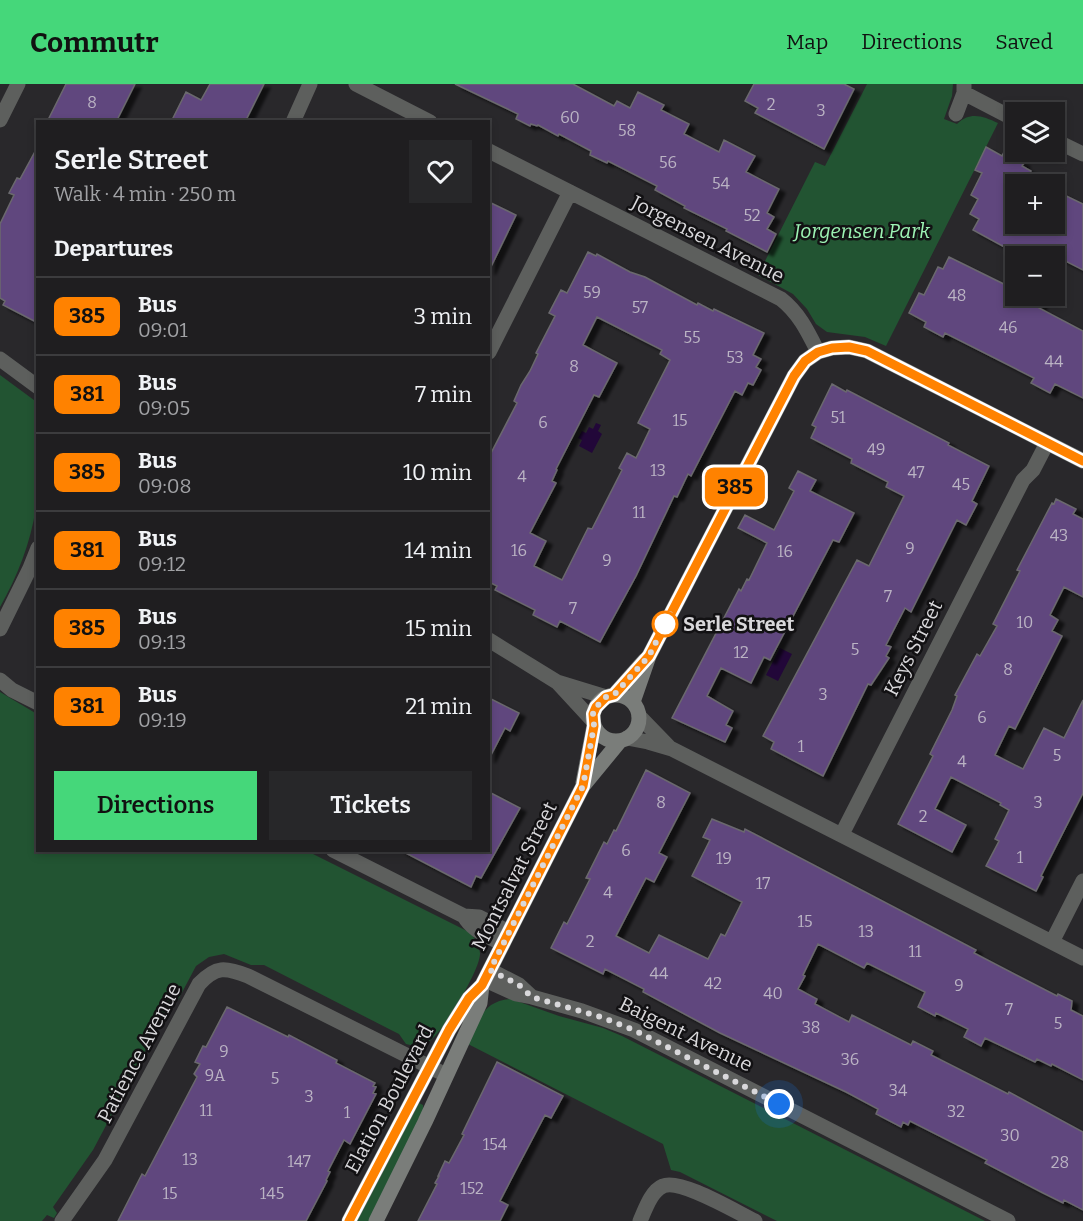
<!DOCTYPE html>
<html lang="en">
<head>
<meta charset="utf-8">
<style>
  :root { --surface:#1f1e20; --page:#272729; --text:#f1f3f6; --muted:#a1a2a5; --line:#3c3c3e; --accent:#45d77a }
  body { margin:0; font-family:Bitter,serif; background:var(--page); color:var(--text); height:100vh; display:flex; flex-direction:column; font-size:22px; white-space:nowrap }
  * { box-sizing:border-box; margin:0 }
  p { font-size:20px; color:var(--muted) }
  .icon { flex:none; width:33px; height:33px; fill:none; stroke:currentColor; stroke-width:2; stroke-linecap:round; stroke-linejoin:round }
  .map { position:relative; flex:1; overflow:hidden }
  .drawer { position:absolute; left:36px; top:36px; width:454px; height:732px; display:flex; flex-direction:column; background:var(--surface); border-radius:0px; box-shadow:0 3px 9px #0003,0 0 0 2px var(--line) }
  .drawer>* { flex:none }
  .badge { padding:0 12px; border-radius:9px; font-size:21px; line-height:39px }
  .fabs { position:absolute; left:1005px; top:18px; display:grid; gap:12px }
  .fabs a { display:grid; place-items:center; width:60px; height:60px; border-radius:0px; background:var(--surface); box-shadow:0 3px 9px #0003,0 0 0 2px var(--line); font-size:30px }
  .you { position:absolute; width:30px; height:30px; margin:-15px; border:4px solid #fff; border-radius:50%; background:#1a73e8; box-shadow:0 0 0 9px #1a73e833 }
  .map>.badge { position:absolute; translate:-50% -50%; box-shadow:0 0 0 3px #fff }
  h2 { padding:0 18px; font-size:22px; line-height:54px }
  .round { display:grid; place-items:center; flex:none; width:63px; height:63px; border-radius:0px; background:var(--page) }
  .overview { display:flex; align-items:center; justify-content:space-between; height:102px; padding:0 18px }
  h1 { font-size:28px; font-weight:600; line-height:45px }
  .action { display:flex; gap:12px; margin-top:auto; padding:12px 18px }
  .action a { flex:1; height:69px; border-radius:0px; background:var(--accent); color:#111; font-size:24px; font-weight:600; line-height:69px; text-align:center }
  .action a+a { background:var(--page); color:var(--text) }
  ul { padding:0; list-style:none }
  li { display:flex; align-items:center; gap:18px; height:78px; padding:0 18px; border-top:2px solid var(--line) }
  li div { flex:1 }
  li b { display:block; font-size:22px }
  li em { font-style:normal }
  li .badge { min-width:66px; font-weight:700; text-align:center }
  header { display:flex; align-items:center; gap:36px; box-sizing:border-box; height:84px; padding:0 30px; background:var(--accent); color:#111 }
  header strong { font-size:28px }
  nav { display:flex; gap:33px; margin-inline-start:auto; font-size:21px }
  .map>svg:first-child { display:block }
  .green { fill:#225432 }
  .water { fill:#220739 }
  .building { fill:#61477e; stroke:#6b696e; stroke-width:1.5; fill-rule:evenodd; filter:url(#shadow) }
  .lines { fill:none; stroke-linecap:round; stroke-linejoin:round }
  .street { stroke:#5d5f5d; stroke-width:15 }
  .secondary { stroke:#7a7d7a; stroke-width:15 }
  .line-casing { stroke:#fff; stroke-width:14 }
  .line { stroke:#ff8200; stroke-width:9 }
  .walk { stroke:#d9d8db; stroke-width:6; stroke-dasharray:0 10.8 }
  .stop-dot { fill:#fff; stroke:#ff8200; stroke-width:3 }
  .labels { text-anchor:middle; stroke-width:5; stroke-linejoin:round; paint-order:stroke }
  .number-label { font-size:16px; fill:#bbb4c4 }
  .park-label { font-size:20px; font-style:italic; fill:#9df4b4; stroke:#121113 }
  .street-label { font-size:20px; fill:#d9d8db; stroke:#121113 }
  .stop-label { font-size:20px; font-weight:bold; fill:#d9d8db; stroke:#121113; text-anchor:start }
</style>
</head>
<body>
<header>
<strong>Commutr</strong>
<nav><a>Map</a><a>Directions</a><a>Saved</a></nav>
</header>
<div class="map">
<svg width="1083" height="1137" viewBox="0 0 1083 1137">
  <defs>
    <filter id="shadow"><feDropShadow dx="6" dy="4" stdDeviation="1.5" flood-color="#0009"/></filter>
  </defs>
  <rect width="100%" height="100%" fill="#29282b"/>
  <path class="green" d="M867 0H953L952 12 944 35 957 40C970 27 983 32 998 39L886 262 865 253 827 248 816 240 807 225 793 210 758 191 815 78 825 82Z
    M0 291 38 319C38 350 41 382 37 413 34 450 19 490 0 523Z
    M0 608 37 630 38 766 307 767 469 848C475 854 479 860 480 869 481 884 445 944 432 955 425 961 415 963 406 960L399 950 391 946 264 881H251L224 870 209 873 196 882 178 916 170 921 93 1066 53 1123 57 1129 54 1134 47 1131 42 1137H0Z
    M511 915 559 932 603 944 622 952 985 1137H777L680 1088 671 1086 663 1060 468 960C479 937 482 917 511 915Z
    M419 1019 423 1021V1028L369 1137H356Z"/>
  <path class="water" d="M596 339 601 341 598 347 602 350 592 369 579 362 582 356 578 354 582 347 586 349 589 343 593 345Z
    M780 564 792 570 778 597 766 591Z"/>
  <path class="building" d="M66 0H135L116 38H47Z
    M210 0H264L245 38H171L186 8 201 16Z
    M455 0H573L614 22 617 17 630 24 638 8 664 21 661 26 689 40 684 50 719 68 724 56 755 72 746 88 779 105 767 129 774 133 767 145 776 150 767 168 726 147 727 145 684 124 685 122 655 106 657 102 608 77 607 79 590 71 591 67 559 50 558 52 538 41 537 42 531 40 530 42 516 35 518 30Z
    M754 0H844L854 5 824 65 755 29 758 24 745 17Z
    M38 62V239L3 221 5 217 0 214V140L14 111 9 109 17 94 20 95Z
    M986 63 1002 72 1004 68 1024 79 1022 82 1031 87 1024 100H1016V140H1054V106L1083 120V186L1044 166 1041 172 1028 165 1024 172H1021L973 146 979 135 970 130 978 115 971 111 982 89 975 86Z
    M489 118 516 131 489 187Z
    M588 168 596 172 597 170 630 188 645 193 697 221 698 219 713 227 714 225 764 249 753 271 761 275 756 283 761 286 753 301 748 299 742 311 735 307 691 392 688 390 677 413 674 412 636 492 600 558 560 537 557 543 533 531 535 526 495 506 497 502 489 498V373L517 319 514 317 521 301 530 287 538 270 536 269 555 232 549 229 561 206 567 209ZM597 233 662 266 660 270 670 276 638 339 650 345 636 374 627 369 619 384 622 386 592 445 588 444 562 496 534 482 546 457 530 449 556 399 552 397 557 386 556 385 594 311 599 313 617 279 583 261Z
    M949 173 1016 206V212H1035L1043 216 1039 224 1083 247V314L1055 300 1050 309 1031 299 1034 294 945 249 943 253 924 243 926 238 909 229 919 209 924 211 938 183 943 185Z
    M832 300 846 308 847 306 949 359 948 361 989 382 972 417 977 420 966 441 957 436 911 528 905 524 886 561 891 563 886 572 889 574 871 601 868 600 823 692 771 665 774 658 763 652 857 476 869 482 904 412 886 403 888 398 851 379 852 375 811 354 816 343 812 341Z
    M798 387 816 396 810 407 854 429 839 458 833 456 770 576 764 573 751 599 721 584 707 612 733 627 726 641 732 644 725 658 672 634 739 505 741 507 747 495 749 496 767 459 738 444 745 431 774 446 794 407 789 404Z
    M1056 415 1076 425 1073 430 1083 435V513L1064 503 1050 531 1058 536 1052 547 1062 552 1015 645 1009 642 995 671 1023 685 1044 644 1064 654 1083 616V709L1041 792 1043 793 1036 807 986 782 999 757 995 755 1009 726 1000 721 1001 719 951 693 935 725 966 741 952 768 898 740 933 672 930 670 952 626 957 612 955 611 977 570 980 572 997 542 993 540 1020 487 1017 486 1052 419 1054 420Z
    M489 614 519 629 510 647 505 644 489 675Z
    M646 686 690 709 659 769 667 773 654 798 646 794 616 852 649 869 659 851 708 875 721 850 725 852 742 818 692 792 710 756 703 753 712 735 744 748 745 745 976 866 974 869 1057 912 1058 910 1072 917 1071 926 1083 932V996L1052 980 1051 982 1037 975 1035 978 985 954 981 962 964 953 968 945 936 929 935 932 918 923 925 908 867 879 864 884 818 860 803 891 805 892 798 905 817 915 815 920 849 938 852 931 911 961 913 957 933 967 931 971 1008 1010 1009 1008 1083 1048V1126L1064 1116 1063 1119 1043 1109 985 1079 987 1076 910 1037 908 1041 903 1038 901 1043 876 1030 878 1025 846 1008 720 949 643 908 644 905 605 885 603 890 551 864 564 838 567 840 590 795 586 794 604 758 607 760 614 746 616 747Z
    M489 708 520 724 481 794 476 792 471 803 400 766H489Z
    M227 923 288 953 289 951 337 976 336 979 375 999 373 1002 376 1003 373 1009 376 1010 350 1060 344 1056 328 1087 330 1088 326 1096 327 1097 306 1137H118L142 1090 145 1092 197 993 194 990 200 980 195 978 203 962 206 963Z
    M497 978 563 1012 551 1034 545 1031 516 1086 500 1117 508 1121 500 1137H418L437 1100 435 1099 439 1092H438L445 1077 449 1079 464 1051 462 1050Z"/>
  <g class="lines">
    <path class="street" d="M356 0 430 38
      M964 9 1016 36
      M956 30 964 9V1
      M0 36 18 0
      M293 38 310 0
      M1054 56 1083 70
      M489 67 781 215C799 229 808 248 818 268
      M489 268 570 108
      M0 275 38 303
      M0 545 30 484 38 464
      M489 556 557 598 606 613
      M0 596 12 606 38 619
      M557 598 593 637
      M639 632 669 663
      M627 654 648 658 672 665 1083 874
      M842 750 1023 396 1033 386 1047 359
      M333 766 464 832 479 833 509 848
      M464 832C472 847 488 852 503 860
      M1052 858 1083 797
      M490 886 519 901 532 913
      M485 896 516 910 532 913 582 927 634 946 1008 1137
      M62 1137 105 1076 199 900C216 882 225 883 248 892L446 991
      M640 1137C645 1126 651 1107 663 1102 680 1094 736 1128 755 1137"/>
    <path class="secondary" d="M614 611 645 576
      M593 634a23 23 0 1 1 46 0a23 23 0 1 1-46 0Z
      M633 618 649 572 794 292 805 277 818 268 832 264 849 263 867 267 1083 377
      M583 699 594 642
      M349 1137 449 946 469 914 482 901
      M376 1137 425 1038 480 919 482 901 583 702 620 657"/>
  </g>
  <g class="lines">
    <defs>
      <path id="line" d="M349 1137 449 946 469 914 482 901 583 702 594 642 593 630 596 623 606 613 614 611 649 572 794 292 805 277 818 268 832 264 849 263 867 267 1083 377"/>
    </defs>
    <use href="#line" class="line-casing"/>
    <use href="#line" class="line"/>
    <path class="walk" d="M665 540 670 530 649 572 614 611 606 613 596 623 593 630 594 642 583 702 490 886 519 901 532 913 601 933 634 946 779 1020"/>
  </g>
  <circle class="stop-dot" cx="665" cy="540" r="12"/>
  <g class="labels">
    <g class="number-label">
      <text x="92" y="24">8</text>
      <text x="771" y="26">2</text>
      <text x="821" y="32">3</text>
      <text x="570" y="39">60</text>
      <text x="627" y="52">58</text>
      <text x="668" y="84">56</text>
      <text x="721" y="105">54</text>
      <text x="752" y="137">52</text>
      <text x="592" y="214">59</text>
      <text x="957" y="217">48</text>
      <text x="640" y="229">57</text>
      <text x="1008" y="249">46</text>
      <text x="692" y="259">55</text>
      <text x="735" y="279">53</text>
      <text x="1054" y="283">44</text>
      <text x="574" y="288">8</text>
      <text x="838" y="339">51</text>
      <text x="680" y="342">15</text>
      <text x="543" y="344">6</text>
      <text x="876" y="371">49</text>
      <text x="658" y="392">13</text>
      <text x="916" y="394">47</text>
      <text x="522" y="398">4</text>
      <text x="961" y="406">45</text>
      <text x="639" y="434">11</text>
      <text x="1059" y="457">43</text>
      <text x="910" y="470">9</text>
      <text x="519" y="472">16</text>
      <text x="785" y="473">16</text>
      <text x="607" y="482">9</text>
      <text x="888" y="518">7</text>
      <text x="573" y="530">7</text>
      <text x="1025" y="544">10</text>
      <text x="855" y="571">5</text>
      <text x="741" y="574">12</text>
      <text x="1008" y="591">8</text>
      <text x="823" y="616">3</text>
      <text x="982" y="639">6</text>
      <text x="801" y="668">1</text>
      <text x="1057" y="677">5</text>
      <text x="962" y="683">4</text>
      <text x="661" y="724">8</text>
      <text x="1038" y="724">3</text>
      <text x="923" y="738">2</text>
      <text x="626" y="772">6</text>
      <text x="1020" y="779">1</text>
      <text x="724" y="780">19</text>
      <text x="763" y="805">17</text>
      <text x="608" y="814">4</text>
      <text x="805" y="843">15</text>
      <text x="866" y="853">13</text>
      <text x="590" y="863">2</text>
      <text x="915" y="873">11</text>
      <text x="659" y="895">44</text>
      <text x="713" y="905">42</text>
      <text x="959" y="907">9</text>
      <text x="773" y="915">40</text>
      <text x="1009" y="931">7</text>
      <text x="1058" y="945">5</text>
      <text x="811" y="949">38</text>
      <text x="224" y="973">9</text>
      <text x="850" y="981">36</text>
      <text x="215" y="997">9A</text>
      <text x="275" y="1000">5</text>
      <text x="898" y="1012">34</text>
      <text x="309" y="1018">3</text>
      <text x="206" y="1032">11</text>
      <text x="956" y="1033">32</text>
      <text x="347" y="1034">1</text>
      <text x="1010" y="1057">30</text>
      <text x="495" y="1066">154</text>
      <text x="190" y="1081">13</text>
      <text x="299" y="1083">147</text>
      <text x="1060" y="1084">28</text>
      <text x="472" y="1110">152</text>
      <text x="170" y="1115">15</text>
      <text x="272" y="1115">145</text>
    </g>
    <g class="park-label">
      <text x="862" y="154">Jorgensen Park</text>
    </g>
    <g class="street-label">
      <text transform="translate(708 155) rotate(27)" y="7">Jorgensen Avenue</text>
      <text transform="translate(913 564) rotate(-63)" y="7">Keys Street</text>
      <text transform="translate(514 792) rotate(-63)" y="7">Montsalvat Street</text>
      <text transform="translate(686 950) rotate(26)" y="7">Baigent Avenue</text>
      <text transform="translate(139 969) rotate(-62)" y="7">Patience Avenue</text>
      <text transform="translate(389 1015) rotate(-62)" y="7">Elation Boulevard</text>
    </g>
    <g class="stop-label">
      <text x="683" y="547">Serle Street</text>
    </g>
  </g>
</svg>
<div class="fabs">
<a><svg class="icon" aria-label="layers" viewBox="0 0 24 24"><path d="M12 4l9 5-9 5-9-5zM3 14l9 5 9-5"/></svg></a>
<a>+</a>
<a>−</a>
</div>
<div class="you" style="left:779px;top:1020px"></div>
<b class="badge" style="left:735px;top:403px;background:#ff8200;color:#111">385</b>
<section class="drawer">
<div class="overview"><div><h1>Serle Street</h1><p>Walk · 4 min · 250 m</p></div><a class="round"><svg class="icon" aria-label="heart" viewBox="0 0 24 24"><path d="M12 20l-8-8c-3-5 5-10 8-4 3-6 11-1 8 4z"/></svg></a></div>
<h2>Departures</h2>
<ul>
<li><span class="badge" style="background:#ff8200;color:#111">385</span><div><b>Bus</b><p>09:01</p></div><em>3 min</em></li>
<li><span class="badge" style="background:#ff8200;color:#111">381</span><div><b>Bus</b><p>09:05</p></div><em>7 min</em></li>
<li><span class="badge" style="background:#ff8200;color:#111">385</span><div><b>Bus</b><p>09:08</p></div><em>10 min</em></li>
<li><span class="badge" style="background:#ff8200;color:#111">381</span><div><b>Bus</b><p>09:12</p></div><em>14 min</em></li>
<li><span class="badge" style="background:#ff8200;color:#111">385</span><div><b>Bus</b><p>09:13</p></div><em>15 min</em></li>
<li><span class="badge" style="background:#ff8200;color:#111">381</span><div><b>Bus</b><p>09:19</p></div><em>21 min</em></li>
</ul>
<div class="action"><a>Directions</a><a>Tickets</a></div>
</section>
</div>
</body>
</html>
